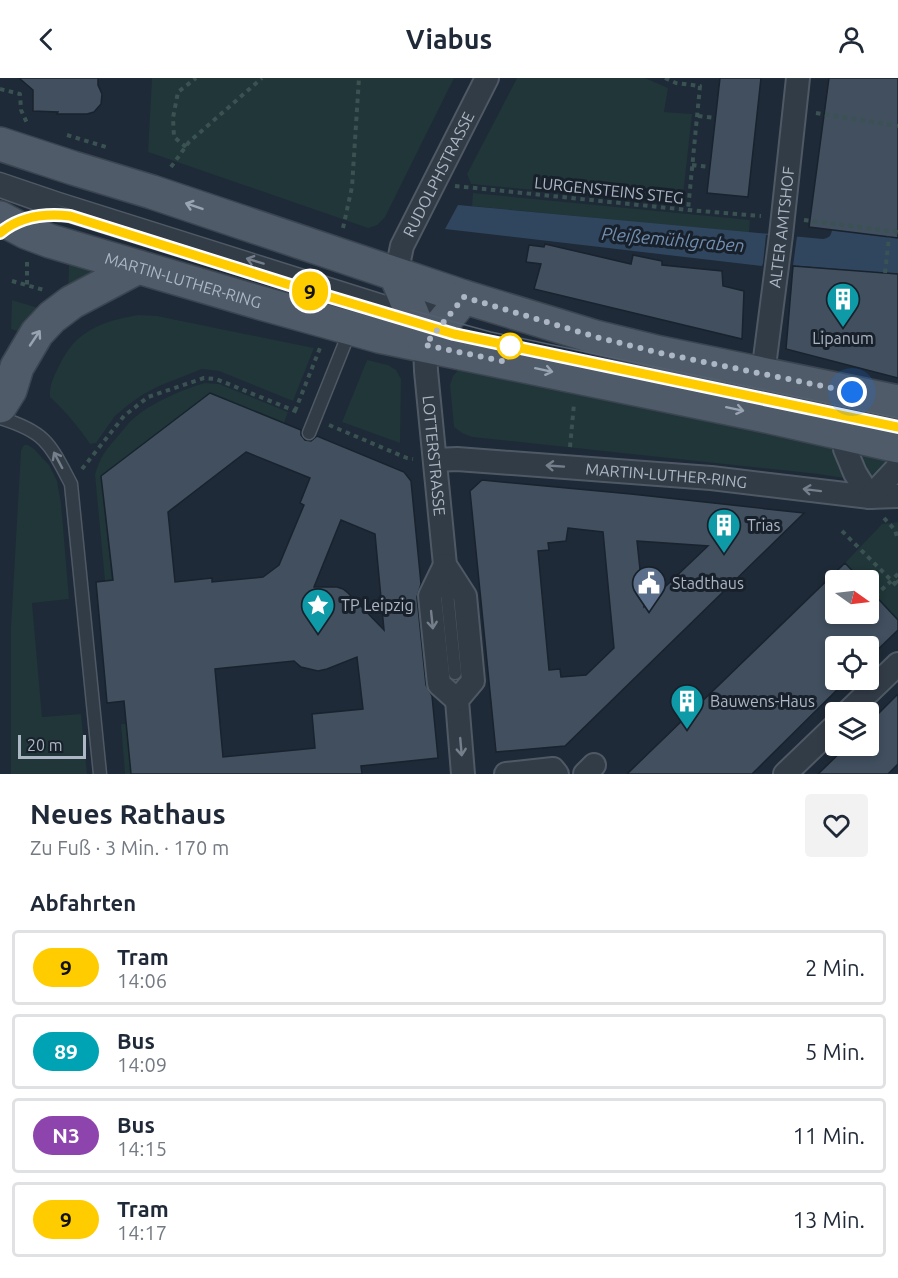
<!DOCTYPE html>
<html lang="de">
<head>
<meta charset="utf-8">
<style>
  :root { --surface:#fff; --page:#f2f2f3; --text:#1f2937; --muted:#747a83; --line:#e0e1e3 }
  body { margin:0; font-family:Ubuntu,sans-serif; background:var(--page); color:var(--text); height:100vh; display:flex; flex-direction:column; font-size:22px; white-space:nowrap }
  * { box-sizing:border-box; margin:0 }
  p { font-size:20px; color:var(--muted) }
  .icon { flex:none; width:33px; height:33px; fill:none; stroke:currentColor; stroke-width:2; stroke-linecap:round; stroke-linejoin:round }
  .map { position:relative; height:696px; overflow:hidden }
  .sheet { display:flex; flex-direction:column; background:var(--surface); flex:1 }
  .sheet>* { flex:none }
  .badge { padding:0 12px; border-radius:20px; font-size:21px; line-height:39px }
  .needle { width:39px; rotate:104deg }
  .fabs { position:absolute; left:825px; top:492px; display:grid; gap:12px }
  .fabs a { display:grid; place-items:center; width:54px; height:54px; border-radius:6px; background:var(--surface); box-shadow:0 3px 9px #0003; font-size:30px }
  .scale { position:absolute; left:18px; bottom:15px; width:68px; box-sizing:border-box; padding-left:6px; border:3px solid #acb6c4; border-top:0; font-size:16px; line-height:21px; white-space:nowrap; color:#acb6c4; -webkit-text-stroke:4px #18212b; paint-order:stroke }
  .you { position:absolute; width:30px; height:30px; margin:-15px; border:4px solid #fff; border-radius:50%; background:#1a73e8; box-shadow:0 0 0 9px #1a73e833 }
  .map>.badge { position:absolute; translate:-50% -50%; box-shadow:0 0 0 3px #fff }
  h2 { padding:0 30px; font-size:22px; line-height:54px }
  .round { display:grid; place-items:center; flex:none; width:63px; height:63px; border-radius:6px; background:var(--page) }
  .head { display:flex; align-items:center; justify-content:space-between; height:102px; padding:0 30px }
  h1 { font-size:28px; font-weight:700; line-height:45px }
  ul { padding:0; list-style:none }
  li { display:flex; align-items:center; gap:18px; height:75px; margin:0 12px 9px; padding:0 18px; border:3px solid var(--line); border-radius:6px }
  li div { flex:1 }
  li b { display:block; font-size:22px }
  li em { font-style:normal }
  li .badge { min-width:66px; font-weight:700; text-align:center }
  header { display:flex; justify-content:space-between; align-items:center; height:78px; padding:0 30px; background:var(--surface); font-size:27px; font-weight:700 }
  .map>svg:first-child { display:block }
  .green { fill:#203638 }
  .water { fill:#30465f }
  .pier { fill:#1e2a37 }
  .building { fill:#414f5f; stroke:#19232e; stroke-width:1.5; fill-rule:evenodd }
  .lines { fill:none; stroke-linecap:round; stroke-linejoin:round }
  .lane-casing { stroke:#4f5965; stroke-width:15 }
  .street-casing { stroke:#4f5965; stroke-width:26 }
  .primary-casing { stroke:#3b4551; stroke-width:36 }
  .path { stroke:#3b5252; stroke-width:4; stroke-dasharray:4.5 4.5; stroke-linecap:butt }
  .lane { stroke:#323c47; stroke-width:12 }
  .street { stroke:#323c47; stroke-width:22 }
  .primary { stroke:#4f5b68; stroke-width:33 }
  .tram { stroke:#53606f; stroke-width:1.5 }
  .oneway { stroke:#99a4b2 }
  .oneway2 { stroke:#757f8c }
  .line-casing { stroke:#fff; stroke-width:14 }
  .line { stroke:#fc0; stroke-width:9 }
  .walk { stroke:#acb6c4; stroke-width:6; stroke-dasharray:0 10.8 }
  .stop-dot { fill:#fff; stroke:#fc0; stroke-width:3 }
  .labels { text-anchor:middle; stroke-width:6; stroke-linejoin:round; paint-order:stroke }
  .street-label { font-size:16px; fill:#acb6c4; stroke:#18212b }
  .poi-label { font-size:16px; fill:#acb6c4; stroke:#18212b; text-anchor:start }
  .water-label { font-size:18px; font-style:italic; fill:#728eaf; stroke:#18212b }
</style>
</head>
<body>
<header><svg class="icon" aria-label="back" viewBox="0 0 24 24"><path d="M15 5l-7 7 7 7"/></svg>Viabus<svg class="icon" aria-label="person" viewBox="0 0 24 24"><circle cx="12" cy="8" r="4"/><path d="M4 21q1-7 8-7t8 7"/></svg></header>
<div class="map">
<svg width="898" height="696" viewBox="0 0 898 696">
  <rect width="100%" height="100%" fill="#1e2a37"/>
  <path class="green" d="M152 0H454L385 139 377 147 368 150 148 74Z
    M517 0H645L668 10 664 34 692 36 682 126 471 106 467 96Z
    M473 115 750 142 749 155 472 128Z
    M69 187 106 198 68 218Z
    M12 222 48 233 27 256 11 251Z
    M138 237 157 238 314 270 293 323 219 293 202 291 159 308 142 317 128 327 115 338 96 365 90 366C78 348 65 333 50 319 49 307 54 298 59 288 75 253 102 243 138 237Z
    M367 282 388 287 396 292 401 301 400 365 342 344Z
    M459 291 890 378 888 386 870 404 818 396 472 359 462 355 454 349 450 307 453 298Z
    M205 305 219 306 288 334 284 345 210 315 101 398 112 502 105 503 95 397C99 380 107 370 118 358 123 352 128 345 134 340 151 325 183 311 205 305Z
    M24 367H28L34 371 49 387 57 403 61 425 69 521 32 525 42 639 81 636 87 696H11V549L21 372Z
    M898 444V542L869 510 868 502H861L845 485 882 446Z
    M121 646H126L131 696H125Z"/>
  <path class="water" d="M458 127 823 161C829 160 831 158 832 152L898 160V196L763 185 762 188 445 151Z"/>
  <path class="pier" d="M766 157 797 158 793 188 763 185Z"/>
  <path class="building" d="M19 0H98V7L102 16 101 26 94 34 87 36H57L58 34 33 33V12Z
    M720 0H761L748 119 707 115Z
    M829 0H898V160L809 149Z
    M545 166 631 186 633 177 662 183V187L722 193 723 208 744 213 742 261 534 211 541 186 526 184 529 167 544 169Z
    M793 188 898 196V300L786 271Z
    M210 315 301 352V357L305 362 311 363 317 358 404 394 411 403 421 506 417 519 426 607 432 618 438 680 361 688 362 696H131L124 623 107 625 105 602 96 504 113 502 101 398ZM246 374 310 400 300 425 304 427 279 487 263 499 212 504V500L175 504 168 434ZM341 442 375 456 384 552 348 515 343 511 337 509H314ZM357 579 363 631 312 636 315 670 223 679 215 591 294 583 301 589 318 593 327 591Z
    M482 402 631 416 804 435 565 668 496 674 470 413ZM568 450 603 454 614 570 586 597 561 599 560 591 549 592 538 473 549 472 548 465 566 463ZM637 463 708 468 644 529Z
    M845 485 861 502H836V536H868V510L898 542V552L868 581V568H836V602H847L752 696H627Z
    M898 616V686L888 696H818L847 668H868V646Z"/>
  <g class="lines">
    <defs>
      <path id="lane" d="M0 101 59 121 411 232 451 223
        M0 113 70 138 410 244
        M0 340C46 354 50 366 71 406L100 696
        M309 355 351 250
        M445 494 455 595"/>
      <g id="street">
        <path id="s1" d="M396 197 402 168 487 0"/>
        <path id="s2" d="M425 267 426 293 445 487 465 518 473 603 457 622 463 696"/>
        <path id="s3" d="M763 296 781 157 798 0"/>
        <path d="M845 355V371L855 395 870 419"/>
        <path id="s4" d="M435 382 457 381 711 400 870 419 898 418"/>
        <path d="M870 419 898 389"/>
        <path d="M445 487 430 518 439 606 457 622"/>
        <path d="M848 634 898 586"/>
        <path d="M506 696 553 691 557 696"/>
        <path d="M585 696 594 687"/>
        <path d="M785 696 836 647"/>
      </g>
      <g id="primary">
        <path d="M0 66 73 90 152 114 464 219 595 259 660 275 898 324"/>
        <path id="s5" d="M0 140 26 154 50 163 254 223 379 258 757 336 898 368"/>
        <path d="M396 197 425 267"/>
        <path d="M425 267 464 219"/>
        <path d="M0 328 10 312 17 289 37 255 52 239 72 224 138 189"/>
      </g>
    </defs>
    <use href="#lane" class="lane-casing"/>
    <use href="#street" class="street-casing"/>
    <use href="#primary" class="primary-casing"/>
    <path class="path" d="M665 0 676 5 700 8 688 132
      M0 11 20 16 21 32 27 45V48
      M816 35 898 48
      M698 38 715 40
      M67 57 106 69
      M186 69 174 59 173 40 178 14 196 0
      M692 87 709 89
      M171 89 189 64 262 0
      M455 108 688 132 761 138
      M804 142 898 154
      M343 150 352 109 359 0
      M27 184V207
      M885 195 889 159
      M12 203 44 212
      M295 333 320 270
      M329 347 407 380 413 381
      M570 369 574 326
      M82 391 124 338 148 319 204 300 216 301 300 335
      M884 440 895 452 898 462
      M842 453 898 509
      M898 496 894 500 898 505
      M875 518 891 503"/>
    <use href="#lane" class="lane"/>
    <use href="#street" class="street"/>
    <use href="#primary" class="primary"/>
    <path class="tram" d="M411 232 491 254 898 340
      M417 246 487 264 819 332"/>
  </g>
  <defs><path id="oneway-shaft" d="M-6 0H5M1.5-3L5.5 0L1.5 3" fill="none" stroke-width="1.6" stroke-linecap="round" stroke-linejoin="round" transform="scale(1.5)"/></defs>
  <g class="oneway">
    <use href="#oneway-shaft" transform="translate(194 128) rotate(-161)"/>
    <use href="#oneway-shaft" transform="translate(35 260) rotate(-56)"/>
    <use href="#oneway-shaft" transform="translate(544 292) rotate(12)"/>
    <use href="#oneway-shaft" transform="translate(735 331) rotate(12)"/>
  </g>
  <g class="oneway2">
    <use href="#oneway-shaft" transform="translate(255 183) rotate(-163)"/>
    <use href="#oneway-shaft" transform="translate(58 382) rotate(-118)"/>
    <use href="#oneway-shaft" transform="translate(555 388) rotate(-176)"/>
    <use href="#oneway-shaft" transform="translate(812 412) rotate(-173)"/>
    <use href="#oneway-shaft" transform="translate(432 542) rotate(84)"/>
    <use href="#oneway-shaft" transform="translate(461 669) rotate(85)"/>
  </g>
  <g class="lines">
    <defs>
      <path id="line" d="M0 155C20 138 44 135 70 138L290 207 454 256 898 349"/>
    </defs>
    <use href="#line" class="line-casing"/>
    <use href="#line" class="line"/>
    <path class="walk" d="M510 268 507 284 425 267 464 219 596 259 660 275 852 314"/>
  </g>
  <defs>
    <symbol id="building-pin" viewBox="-11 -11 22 30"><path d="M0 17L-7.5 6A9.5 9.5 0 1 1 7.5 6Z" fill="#0f9aa8" stroke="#18212b"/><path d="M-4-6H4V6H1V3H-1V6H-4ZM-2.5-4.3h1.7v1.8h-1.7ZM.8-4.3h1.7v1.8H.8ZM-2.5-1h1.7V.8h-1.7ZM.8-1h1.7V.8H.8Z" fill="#fff"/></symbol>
    <symbol id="civic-pin" viewBox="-11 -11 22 30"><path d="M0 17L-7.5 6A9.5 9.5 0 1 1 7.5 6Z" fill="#5c6f8a" stroke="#18212b"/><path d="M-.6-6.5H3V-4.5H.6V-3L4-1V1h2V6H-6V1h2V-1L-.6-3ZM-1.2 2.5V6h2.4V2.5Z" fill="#fff"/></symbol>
    <symbol id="sight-pin" viewBox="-11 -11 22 30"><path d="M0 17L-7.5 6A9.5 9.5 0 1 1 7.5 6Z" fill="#0f9aa8" stroke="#18212b"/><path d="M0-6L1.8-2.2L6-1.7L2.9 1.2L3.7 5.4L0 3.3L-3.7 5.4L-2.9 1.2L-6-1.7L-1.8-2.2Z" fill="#fff"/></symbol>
  </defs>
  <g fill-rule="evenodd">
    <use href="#building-pin" x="824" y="202" width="38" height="52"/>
    <use href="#building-pin" x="705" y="428" width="38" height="52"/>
    <use href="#civic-pin" x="630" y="486" width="38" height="52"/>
    <use href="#sight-pin" x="299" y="508" width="38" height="52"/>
    <use href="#building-pin" x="668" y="604" width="38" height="52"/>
  </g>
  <circle class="stop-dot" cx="510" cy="268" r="12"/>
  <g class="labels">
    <g class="street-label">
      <text dy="6" stroke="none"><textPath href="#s1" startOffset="110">RUDOLPHSTRASSE</textPath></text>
      <text transform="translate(609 112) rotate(6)" y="6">LURGENSTEINS STEG</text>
      <text dy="6" stroke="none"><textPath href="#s3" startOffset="148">ALTER AMTSHOF</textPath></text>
      <text dy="6" stroke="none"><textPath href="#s5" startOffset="194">MARTIN-LUTHER-RING</textPath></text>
      <text dy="6" stroke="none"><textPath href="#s2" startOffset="111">LOTTERSTRASSE</textPath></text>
      <text dy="6" stroke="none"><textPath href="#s4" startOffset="232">MARTIN-LUTHER-RING</textPath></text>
    </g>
    <g class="poi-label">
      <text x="843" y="266" text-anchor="middle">Lipanum</text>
      <text x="747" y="453">Trias</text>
      <text x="672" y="511">Stadthaus</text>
      <text x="341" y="533">TP Leipzig</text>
      <text x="710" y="629">Bauwens-Haus</text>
    </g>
    <g class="water-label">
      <text transform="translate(673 162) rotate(5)" y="6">Pleißemühlgraben</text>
    </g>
  </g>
</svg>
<div class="fabs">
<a><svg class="needle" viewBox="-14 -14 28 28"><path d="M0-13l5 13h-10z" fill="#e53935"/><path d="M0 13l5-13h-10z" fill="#747a83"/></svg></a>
<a><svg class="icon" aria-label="locate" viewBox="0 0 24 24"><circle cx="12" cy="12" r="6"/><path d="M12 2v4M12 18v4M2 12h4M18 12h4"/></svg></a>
<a><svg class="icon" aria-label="layers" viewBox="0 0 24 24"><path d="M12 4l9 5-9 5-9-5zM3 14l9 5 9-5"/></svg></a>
</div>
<div class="scale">20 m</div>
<div class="you" style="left:852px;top:314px"></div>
<b class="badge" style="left:310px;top:213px;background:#fc0;color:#111">9</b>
</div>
<section class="sheet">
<div class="head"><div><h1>Neues Rathaus</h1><p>Zu Fuß · 3 Min. · 170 m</p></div><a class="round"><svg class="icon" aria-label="heart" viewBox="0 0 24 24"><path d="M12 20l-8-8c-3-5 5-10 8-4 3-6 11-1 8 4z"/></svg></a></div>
<h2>Abfahrten</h2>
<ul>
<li><span class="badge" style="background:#fc0;color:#111">9</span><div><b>Tram</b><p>14:06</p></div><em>2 Min.</em></li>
<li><span class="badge" style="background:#00a3b4;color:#fff">89</span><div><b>Bus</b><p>14:09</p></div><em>5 Min.</em></li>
<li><span class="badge" style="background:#8e44ad;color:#fff">N3</span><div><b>Bus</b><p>14:15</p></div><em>11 Min.</em></li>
<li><span class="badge" style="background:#fc0;color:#111">9</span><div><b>Tram</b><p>14:17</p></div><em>13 Min.</em></li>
</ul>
</section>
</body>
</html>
